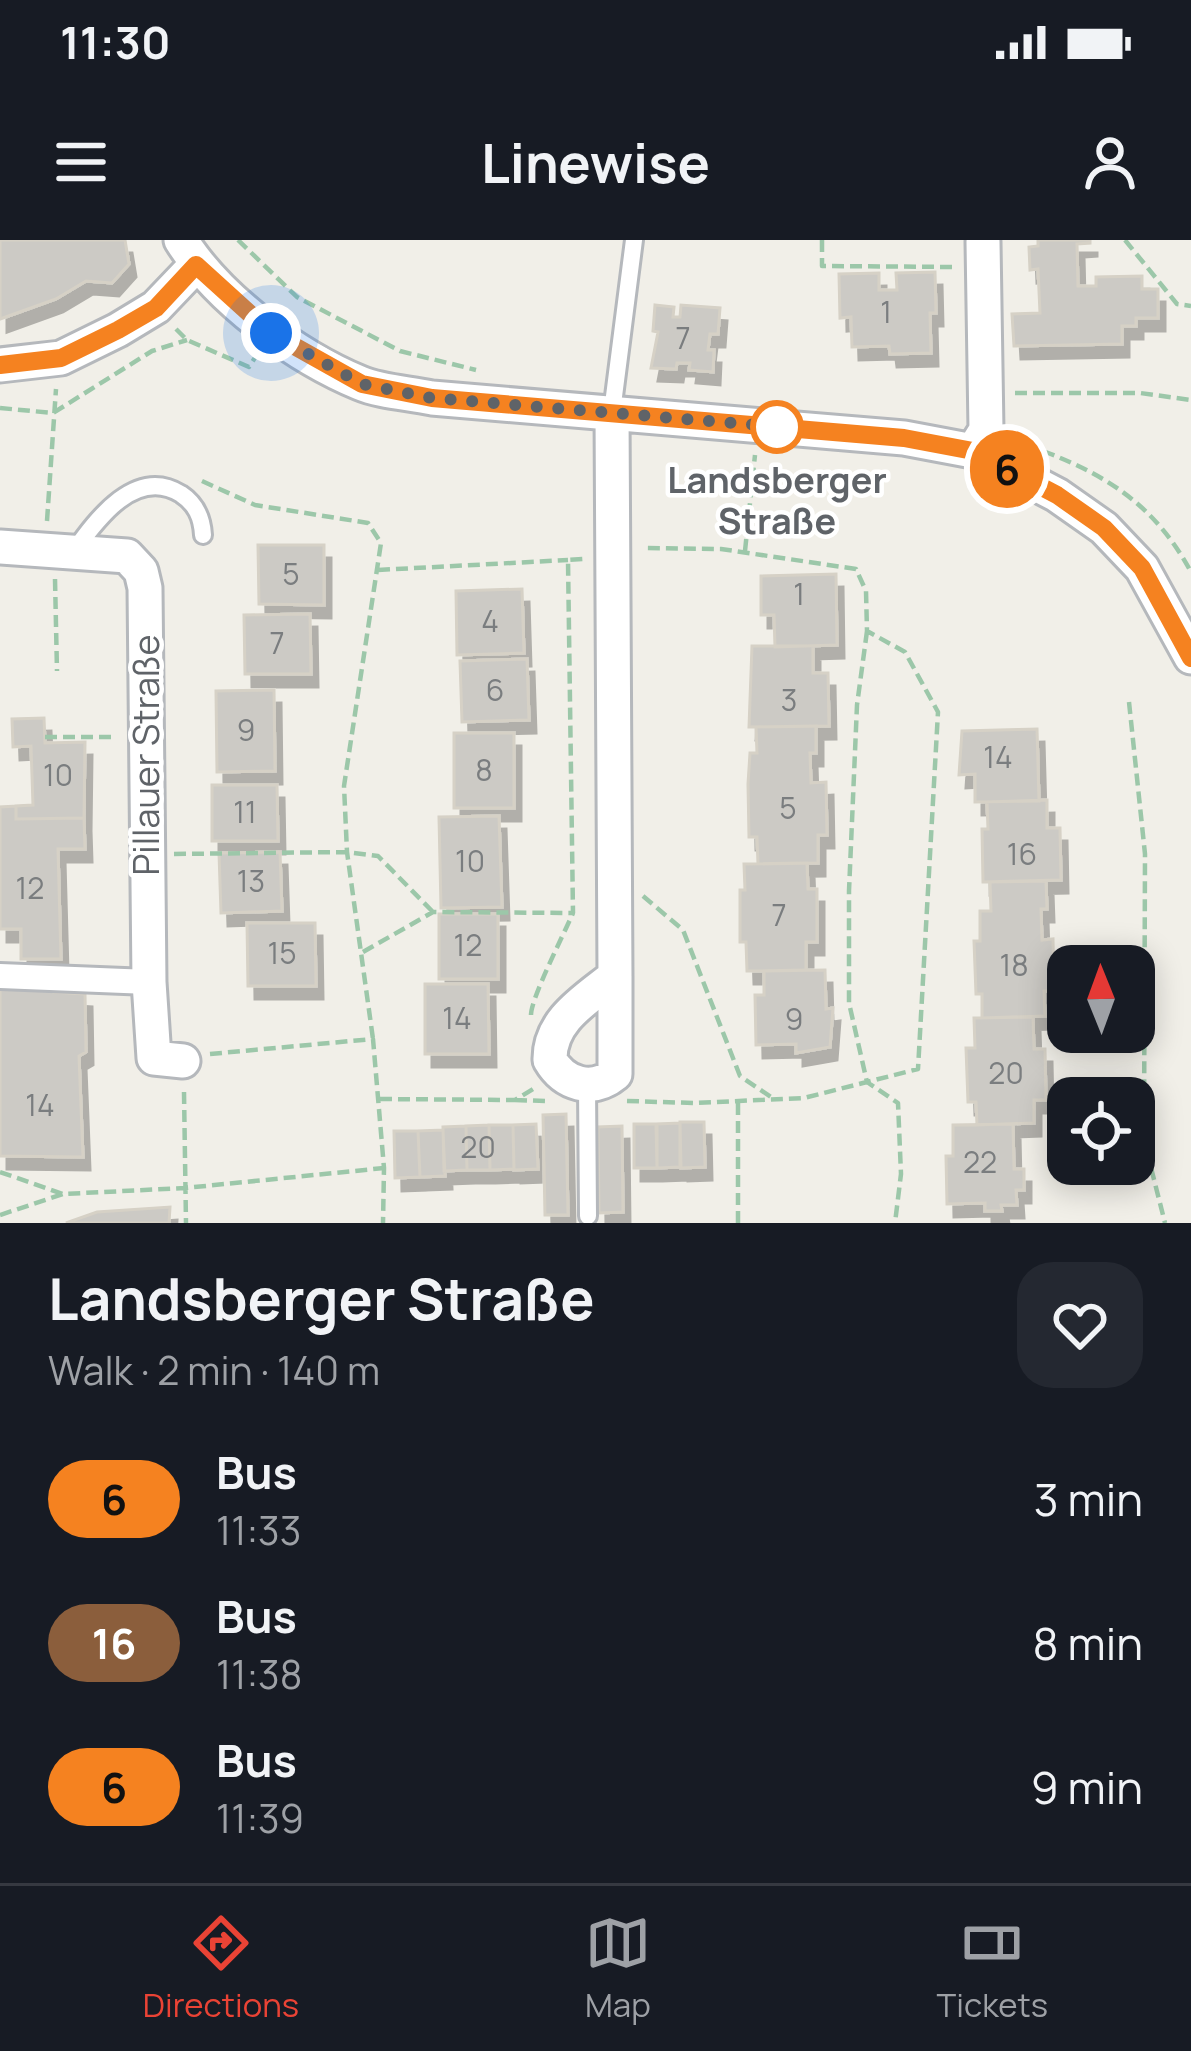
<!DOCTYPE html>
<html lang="en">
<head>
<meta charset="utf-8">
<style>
  :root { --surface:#171b24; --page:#242831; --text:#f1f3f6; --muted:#9ea1a6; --line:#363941; --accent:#ea4335 }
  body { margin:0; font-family:Manrope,sans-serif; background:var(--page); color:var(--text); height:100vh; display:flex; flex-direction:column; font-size:45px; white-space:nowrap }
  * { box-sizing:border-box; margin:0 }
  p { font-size:39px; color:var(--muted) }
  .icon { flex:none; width:66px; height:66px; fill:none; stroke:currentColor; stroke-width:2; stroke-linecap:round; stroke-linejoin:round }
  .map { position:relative; height:983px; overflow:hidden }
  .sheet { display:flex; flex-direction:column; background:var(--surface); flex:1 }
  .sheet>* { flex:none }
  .badge { padding:0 24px; border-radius:39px; font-size:42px; line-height:78px }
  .needle { width:78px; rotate:359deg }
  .tools { position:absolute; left:1047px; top:705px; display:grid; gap:24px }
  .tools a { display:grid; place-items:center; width:108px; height:108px; border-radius:24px; background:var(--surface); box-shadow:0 6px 30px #0003; font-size:60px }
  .you { position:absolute; width:60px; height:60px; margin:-30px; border:9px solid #fff; border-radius:50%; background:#1a73e8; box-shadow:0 0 0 18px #1a73e833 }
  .map>.badge { position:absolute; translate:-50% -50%; box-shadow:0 0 0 6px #fff }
  .round { display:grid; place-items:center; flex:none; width:126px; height:126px; border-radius:36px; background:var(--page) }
  .overview { display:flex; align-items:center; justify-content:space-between; height:204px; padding:0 48px }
  h1 { font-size:57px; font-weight:700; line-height:90px }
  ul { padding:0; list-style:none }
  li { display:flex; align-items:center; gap:36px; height:144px; padding:0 48px }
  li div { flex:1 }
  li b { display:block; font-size:45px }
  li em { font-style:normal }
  li .badge { min-width:132px; font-weight:700; text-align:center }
  .status { display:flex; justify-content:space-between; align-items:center; height:84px; padding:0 60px; background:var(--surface); direction:ltr }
  .status svg { height:33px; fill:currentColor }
  header { display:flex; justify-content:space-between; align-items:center; height:156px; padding:0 48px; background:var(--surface); font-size:54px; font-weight:700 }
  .tabs { display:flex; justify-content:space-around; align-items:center; height:168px; border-top:3px solid var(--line); background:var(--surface); font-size:33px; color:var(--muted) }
  .tabs a { display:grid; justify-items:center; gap:6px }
  .tabs .current { color:var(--accent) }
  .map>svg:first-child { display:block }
  .building { fill:#cccac5; stroke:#d6d1c6; stroke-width:3; filter:url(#shadow) }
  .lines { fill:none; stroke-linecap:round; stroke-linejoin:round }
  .service-casing { stroke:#b5b8bc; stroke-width:22 }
  .pedestrian-casing { stroke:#b5b8bc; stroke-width:30 }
  .minor-casing { stroke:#b5b8bc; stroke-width:39 }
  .path { stroke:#9cc7a9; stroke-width:4.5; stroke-dasharray:12 6; stroke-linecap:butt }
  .service { stroke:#fff; stroke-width:16 }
  .pedestrian { stroke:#fff; stroke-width:24 }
  .minor { stroke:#fff; stroke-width:33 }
  .line-casing { stroke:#fff; stroke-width:27 }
  .line { stroke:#f58220; stroke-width:18 }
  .walk { stroke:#5f6368; stroke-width:12; stroke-dasharray:0 21.6 }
  .stop-dot { fill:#fff; stroke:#f58220; stroke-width:6 }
  .labels { text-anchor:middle; stroke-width:9; stroke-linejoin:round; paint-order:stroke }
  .number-label { font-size:30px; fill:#7a7d7f }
  .stop-label { font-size:36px; font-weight:bold; fill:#5f6368; stroke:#fff }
  .street-label { font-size:36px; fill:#5f6368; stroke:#fff }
</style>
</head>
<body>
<div class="status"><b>11:30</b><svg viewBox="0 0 49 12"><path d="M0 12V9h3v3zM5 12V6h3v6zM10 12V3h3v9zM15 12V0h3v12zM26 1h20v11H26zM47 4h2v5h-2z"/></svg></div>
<header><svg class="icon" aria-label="menu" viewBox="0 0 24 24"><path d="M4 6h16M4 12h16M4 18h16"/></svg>Linewise<svg class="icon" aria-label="person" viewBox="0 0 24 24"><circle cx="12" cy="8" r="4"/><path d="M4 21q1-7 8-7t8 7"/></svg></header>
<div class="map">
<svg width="1191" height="983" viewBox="0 0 1191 983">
  <defs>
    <filter id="shadow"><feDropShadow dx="7" dy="13" stdDeviation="0" flood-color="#0004"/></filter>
  </defs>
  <rect width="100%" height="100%" fill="#f1efe8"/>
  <path class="building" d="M0 0H125L129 24 112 43 86 41 56 59 0 79Z
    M1038 0H1090V3L1077 4 1078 46H1096V37L1142 36V49H1158V78H1136V86H1122V104L1014 106 1012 74 1040 73 1038 29 1030 30 1029 7 1038 6Z
    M935 32 936 73H930L931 113 890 114 889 106 852 107 851 77 840 78 839 34 879 33V50H897L896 33Z
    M655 65 674 67 673 77H680L681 65 720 68 718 94H710L708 110H714L713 132 689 130 690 123H677L676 129 651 128 658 92 653 91Z
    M258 305H324V365L259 364Z
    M836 334 837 405 775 407 774 375H761V336Z
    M522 349 524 413 457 415 456 351Z
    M310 374 311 434H245L244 375Z
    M752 406H813V433H828L829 486 749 487Z
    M527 419 529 480 462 482 460 421Z
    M274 450 275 531 217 532 216 451Z
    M44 478 45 503 85 502 84 578 16 579V566L33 565 31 506 13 507 12 479Z
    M816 486V513H810L811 543 826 542 827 595H818V623L758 624 757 597H749L748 544 750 513H757L756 487Z
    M1037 489 1039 561 975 562V534L959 535 962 491Z
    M454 493H514V568H454Z
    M212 545H277L278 601H212Z
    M1047 560V588H1060L1061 640 983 642 982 589H988L987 562Z
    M16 566V579L84 578 85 609H58L61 719H21V689H0V567Z
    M499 576 502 667 441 668 439 577Z
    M280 612 282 671 221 673 219 613Z
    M807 623 808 649H817V702H806V730L747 731 746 702H740V650H745L744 624Z
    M1046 641 1047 669H1041L1042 700 1053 699 1054 751H1044L1045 776 982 778V754H976L974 701H980V671H991L990 642Z
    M439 674H498V739H439Z
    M247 683H315L316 746H248Z
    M825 730 826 769 833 768 830 807 796 813V804L756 805 755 755H764V731Z
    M38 742 53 752 85 754 86 812 79 816 83 917 0 916V743Z
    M425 744H488L489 814H425Z
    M1033 777 1034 809H1045L1046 860H1034V883L977 885 976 862H968L966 808H975L974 778Z
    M566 874 568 975H545L543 875Z
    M680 882H704L705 927 681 928Z
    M680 883V927L657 928V884Z
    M536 884 538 929 514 930 513 885Z
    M634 884H656L657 928H634Z
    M1013 884 1014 929H1024V950H1016L1017 965H1001L1002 971H985V963L947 964 946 916H953V885Z
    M489 885 490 930H467L466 886Z
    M489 885H513L514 929 490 930Z
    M466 886 467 930 444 931 443 887Z
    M622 886 623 972 599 973 598 887Z
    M443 890 445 936 420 937 418 891Z
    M394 891H418L420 937 395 938Z
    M170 967 169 983H66L97 972Z"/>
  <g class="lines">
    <defs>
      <path id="service" d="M612 172 634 0
        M74 311C97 279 136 226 181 254 196 264 202 277 203 295
        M587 845 588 976"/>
      <path id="pedestrian" d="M0 736 149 742"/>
      <path id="minor" d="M181 0C218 59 295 116 360 143 381 152 409 153 432 158L904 198 973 211 1057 255 1104 288 1142 328 1191 417
        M0 125 61 118 118 90 156 67 196 25
        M612 172 615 736C587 759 549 780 550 820 564 844 592 853 615 834V736
        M973 211 986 190 983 2
        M0 307 127 316 141 331 145 348 149 742 154 818 183 821"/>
    </defs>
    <use href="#service" class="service-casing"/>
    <use href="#pedestrian" class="pedestrian-casing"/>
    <use href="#minor" class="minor-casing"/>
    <path class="path" d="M238 0 297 57 400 111 476 130
      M822 0V26L954 27
      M1125 0 1177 64 1191 66
      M176 89 187 100 249 127 256 116
      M1015 153H1140L1191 160
      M0 168 53 173 152 111 187 100
      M1043 211C1109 236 1156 267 1191 332
      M202 241 255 265 368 283 381 303 344 546 347 612 373 799
      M47 281 56 149
      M745 311 755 215
      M378 330 568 320
      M55 339 57 431
      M867 391 857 465 849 651V763L867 842 898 863 901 934 895 983
      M1129 462 1145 614 1144 900 1165 983
      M45 497H116
      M174 614 347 612 378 616 433 672
      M643 656 683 690 740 836 771 857
      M363 712 433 672 573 673 568 320 584 319
      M531 775C531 758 564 694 573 673
      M210 814 373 799 384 928 383 983
      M184 852 186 983
      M380 859 515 860 533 849
      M515 860 546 861
      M627 861 694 863 804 858 918 829 938 472 905 412 867 391 866 351 856 329 721 309 642 308
      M738 863V983
      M0 932 63 954 185 948 384 928
      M0 975 63 954"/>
    <use href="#service" class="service"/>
    <use href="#pedestrian" class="pedestrian"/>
    <use href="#minor" class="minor"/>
  </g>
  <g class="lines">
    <defs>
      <path id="line" d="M0 125 61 118 118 90 156 68 196 25 271 93 362 144 432 158 904 198 973 211 1057 255 1104 288 1142 328 1191 418"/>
    </defs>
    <use href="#line" class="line-casing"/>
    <use href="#line" class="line"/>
    <path class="walk" d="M271 93 362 144 432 158 794 188 777 187"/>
  </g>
  <circle class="stop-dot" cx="777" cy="187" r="24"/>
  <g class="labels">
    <g class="number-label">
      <text x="886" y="83">1</text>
      <text x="683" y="109">7</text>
      <text x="291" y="345">5</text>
      <text x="799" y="365">1</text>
      <text x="490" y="392">4</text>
      <text x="277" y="414">7</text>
      <text x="495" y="461">6</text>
      <text x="789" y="471">3</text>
      <text x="246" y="501">9</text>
      <text x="998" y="528">14</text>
      <text x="484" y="541">8</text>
      <text x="58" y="546">10</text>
      <text x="788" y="579">5</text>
      <text x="245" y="583">11</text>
      <text x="1022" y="625">16</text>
      <text x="470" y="632">10</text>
      <text x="251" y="652">13</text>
      <text x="30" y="659">12</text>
      <text x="779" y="686">7</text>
      <text x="468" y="716">12</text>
      <text x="282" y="724">15</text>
      <text x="1014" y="736">18</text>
      <text x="457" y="789">14</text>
      <text x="794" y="790">9</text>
      <text x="1006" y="844">20</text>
      <text x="40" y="876">14</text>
      <text x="478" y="918">20</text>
      <text x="980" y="933">22</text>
    </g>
    <g class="stop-label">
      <text x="777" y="253">Landsberger<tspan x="777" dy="41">Straße</tspan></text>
    </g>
    <g class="street-label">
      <text transform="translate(146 515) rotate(-90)" y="13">Pillauer Straße</text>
    </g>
  </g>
</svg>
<div class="tools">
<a><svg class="needle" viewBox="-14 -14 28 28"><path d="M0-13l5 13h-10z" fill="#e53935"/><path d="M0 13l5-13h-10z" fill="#9ea1a6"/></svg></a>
<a><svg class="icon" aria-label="locate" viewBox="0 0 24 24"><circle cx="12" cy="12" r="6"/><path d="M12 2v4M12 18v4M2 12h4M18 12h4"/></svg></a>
</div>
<div class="you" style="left:271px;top:93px"></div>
<b class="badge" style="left:1007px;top:229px;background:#f58220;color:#111">6</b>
</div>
<section class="sheet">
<div class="overview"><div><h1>Landsberger Straße</h1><p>Walk · 2 min · 140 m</p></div><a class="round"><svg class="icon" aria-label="heart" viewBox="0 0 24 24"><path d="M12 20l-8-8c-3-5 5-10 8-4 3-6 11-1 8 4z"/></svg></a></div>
<ul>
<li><span class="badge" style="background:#f58220;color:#111">6</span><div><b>Bus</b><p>11:33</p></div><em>3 min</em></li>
<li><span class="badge" style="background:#8b5e3c;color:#fff">16</span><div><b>Bus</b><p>11:38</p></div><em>8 min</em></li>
<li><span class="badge" style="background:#f58220;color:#111">6</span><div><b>Bus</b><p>11:39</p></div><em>9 min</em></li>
</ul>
</section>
<nav class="tabs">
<a class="current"><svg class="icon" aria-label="directions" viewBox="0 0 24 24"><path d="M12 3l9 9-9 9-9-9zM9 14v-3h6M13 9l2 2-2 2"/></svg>Directions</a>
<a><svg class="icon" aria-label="map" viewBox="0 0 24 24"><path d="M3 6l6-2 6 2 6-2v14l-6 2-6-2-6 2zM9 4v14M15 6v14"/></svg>Map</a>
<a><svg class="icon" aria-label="tickets" viewBox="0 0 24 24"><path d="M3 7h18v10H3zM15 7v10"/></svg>Tickets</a>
</nav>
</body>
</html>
